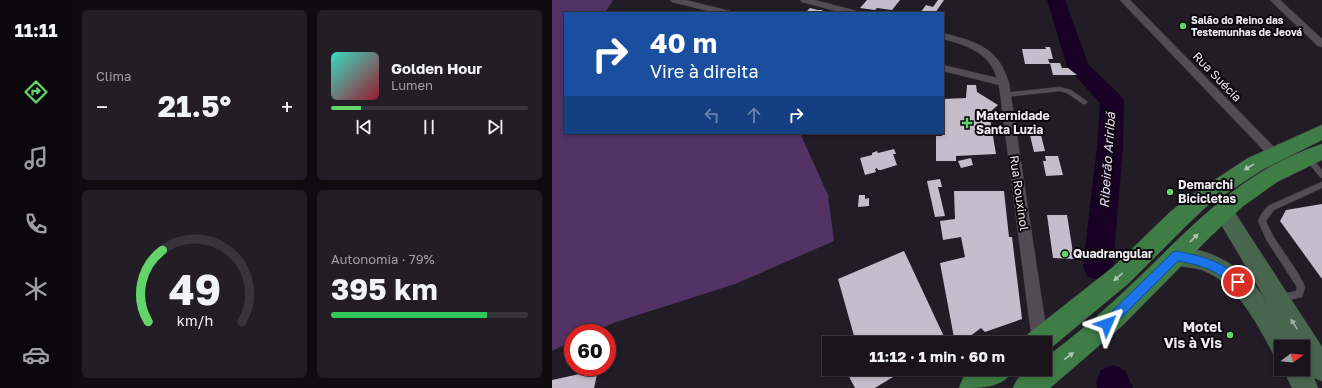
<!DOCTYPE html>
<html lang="pt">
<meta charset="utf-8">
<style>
body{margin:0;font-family:"Golos Text",sans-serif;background:#231e25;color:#f1f3f6;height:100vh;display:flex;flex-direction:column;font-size:15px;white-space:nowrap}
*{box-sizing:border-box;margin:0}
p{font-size:13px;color:#9f9fa3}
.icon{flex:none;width:22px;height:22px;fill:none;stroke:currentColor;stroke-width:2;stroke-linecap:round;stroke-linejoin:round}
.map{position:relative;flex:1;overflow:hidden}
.sheet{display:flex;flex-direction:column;gap:10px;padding:10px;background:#0e0c0f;width:480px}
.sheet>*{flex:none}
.banner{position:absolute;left:12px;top:12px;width:380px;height:122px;border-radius:0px;box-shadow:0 2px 6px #0003,0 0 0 1px #38343b;background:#1a4fa0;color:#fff;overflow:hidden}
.needle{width:26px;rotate:74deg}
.tools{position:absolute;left:722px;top:340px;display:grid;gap:8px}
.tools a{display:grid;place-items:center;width:36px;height:36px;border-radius:0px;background:#1a151c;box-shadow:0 2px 6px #0003,0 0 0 1px #38343b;font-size:20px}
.speed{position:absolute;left:12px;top:324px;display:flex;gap:8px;font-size:20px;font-weight:700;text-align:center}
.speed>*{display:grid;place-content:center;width:52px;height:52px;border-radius:50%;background:#1a151c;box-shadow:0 2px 6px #0003,0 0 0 1px #38343b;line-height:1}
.speed .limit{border:6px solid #d22;background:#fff;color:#111}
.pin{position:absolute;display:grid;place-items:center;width:34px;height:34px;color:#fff;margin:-17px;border:2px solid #fff;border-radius:50%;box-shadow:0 1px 4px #0007}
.me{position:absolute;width:44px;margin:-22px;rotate:47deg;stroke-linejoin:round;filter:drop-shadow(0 0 3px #0008)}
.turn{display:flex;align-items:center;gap:14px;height:84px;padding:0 20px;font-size:18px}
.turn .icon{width:52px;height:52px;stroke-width:2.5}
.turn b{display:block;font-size:28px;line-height:34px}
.lanes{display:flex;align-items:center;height:38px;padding:0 20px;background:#0003;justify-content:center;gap:20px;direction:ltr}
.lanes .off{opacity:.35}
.big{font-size:30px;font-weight:700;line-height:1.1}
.sheet .card{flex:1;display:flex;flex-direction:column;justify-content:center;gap:6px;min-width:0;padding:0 14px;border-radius:6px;background:#231e25}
.sheet .dial{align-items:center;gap:0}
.dial svg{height:104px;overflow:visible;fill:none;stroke:#38343b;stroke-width:7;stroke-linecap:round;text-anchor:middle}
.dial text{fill:#f1f3f6;stroke:none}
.song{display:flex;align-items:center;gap:12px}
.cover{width:48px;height:48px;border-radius:6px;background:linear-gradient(135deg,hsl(170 70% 55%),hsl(350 70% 35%))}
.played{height:4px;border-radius:2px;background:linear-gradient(90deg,#63d469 15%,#38343b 15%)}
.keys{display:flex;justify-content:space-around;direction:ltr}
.heat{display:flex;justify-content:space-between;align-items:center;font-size:22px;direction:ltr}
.charge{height:6px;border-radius:3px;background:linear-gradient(90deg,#34c759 79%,#38343b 0)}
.sheet .tiles{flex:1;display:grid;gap:10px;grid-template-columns:repeat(2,1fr)}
.trip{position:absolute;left:270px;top:336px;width:230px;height:40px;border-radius:0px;background:#1a151c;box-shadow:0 2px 6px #0003,0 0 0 1px #38343b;font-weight:700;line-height:40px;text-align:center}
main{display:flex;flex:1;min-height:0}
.dock{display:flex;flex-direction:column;width:72px;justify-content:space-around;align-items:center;background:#0a080b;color:#9f9fa3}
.dock .icon{width:28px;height:28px}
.dock .active{color:#63d469}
.dock b{font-size:18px;color:#f1f3f6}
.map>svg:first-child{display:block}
</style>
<main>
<nav class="dock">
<b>11:11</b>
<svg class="icon active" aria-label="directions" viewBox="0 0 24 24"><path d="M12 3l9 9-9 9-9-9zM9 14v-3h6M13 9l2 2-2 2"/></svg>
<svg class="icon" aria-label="music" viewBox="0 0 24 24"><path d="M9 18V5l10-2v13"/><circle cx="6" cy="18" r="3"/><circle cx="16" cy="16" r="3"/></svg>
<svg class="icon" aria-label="phone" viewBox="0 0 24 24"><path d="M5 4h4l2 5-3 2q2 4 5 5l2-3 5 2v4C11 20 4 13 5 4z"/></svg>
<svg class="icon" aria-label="climate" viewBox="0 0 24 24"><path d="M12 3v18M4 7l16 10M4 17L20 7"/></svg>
<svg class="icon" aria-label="car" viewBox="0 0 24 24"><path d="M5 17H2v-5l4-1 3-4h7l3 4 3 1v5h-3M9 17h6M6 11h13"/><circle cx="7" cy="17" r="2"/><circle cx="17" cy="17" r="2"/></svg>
</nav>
<section class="sheet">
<div class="tiles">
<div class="card"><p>Clima</p>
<div class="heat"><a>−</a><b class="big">21.5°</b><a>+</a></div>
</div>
<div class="card">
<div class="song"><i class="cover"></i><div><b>Golden Hour</b><p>Lumen</p></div></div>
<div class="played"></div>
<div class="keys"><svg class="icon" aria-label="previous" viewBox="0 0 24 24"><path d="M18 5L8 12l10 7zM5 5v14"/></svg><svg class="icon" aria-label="pause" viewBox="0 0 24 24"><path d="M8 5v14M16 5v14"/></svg><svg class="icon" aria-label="next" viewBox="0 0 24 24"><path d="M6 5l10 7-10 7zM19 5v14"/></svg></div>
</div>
<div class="card dial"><svg viewBox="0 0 100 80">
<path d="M14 69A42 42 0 1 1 86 69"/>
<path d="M14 69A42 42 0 0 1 25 14" stroke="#63d469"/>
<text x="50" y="56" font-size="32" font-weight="700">49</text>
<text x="50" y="72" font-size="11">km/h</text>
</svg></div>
<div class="card"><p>Autonomia · 79%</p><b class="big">395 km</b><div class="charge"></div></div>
</div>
</section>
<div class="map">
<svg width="770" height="388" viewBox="0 0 770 388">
<rect width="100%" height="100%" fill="#221c26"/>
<polygon fill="#533266" points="0,0 61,0 53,13 13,13 13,133 248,133 276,195 282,241 183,284 64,322 39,333 21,333 21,341 0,351"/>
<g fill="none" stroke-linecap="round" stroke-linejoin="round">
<g fill="#190025" fill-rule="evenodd">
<polygon points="495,0 513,0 536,64 568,95 572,101 571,147 561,266 557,276 546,280 535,276 531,266 545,147 548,103 515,67"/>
<polygon points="561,365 573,370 581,388 545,388 544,382 549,370"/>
</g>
</g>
<g fill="#c5bdcb">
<polygon points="315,0 348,0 340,10 325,8 323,10 308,8"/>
<polygon points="386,0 392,0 383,13 368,13 374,5 381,7"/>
<polygon points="258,8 266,10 271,10 268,13 253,13"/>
<polygon points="493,47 498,47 501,59 496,59 498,64 473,64 470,49 494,49"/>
<polygon points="498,63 508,63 510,68 516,68 525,75 501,75"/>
<polygon points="415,85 424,85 425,92 446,105 437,113 444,154 404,156 404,161 384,161 384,136 390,136 391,133 391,99 414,98"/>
<polygon points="477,131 488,131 493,151 482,152"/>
<polygon points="342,149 344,154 341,154 345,165 329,170 326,170 325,168 323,169 324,172 313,175 308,158 320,155 320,153 325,151 326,153"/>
<polygon points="493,156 506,156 511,175 494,176 491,161 494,161"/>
<polygon points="419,158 421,165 409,168 406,161"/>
<polygon points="388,179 390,187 386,187 393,216 383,217 375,181"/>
<polygon points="402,191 452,191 457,237 460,237 470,319 433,332 429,328 409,343 403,343 388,263 413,257 409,237 391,240 388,221 403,219"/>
<polygon points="307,195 313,195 313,199 317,198 317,206 306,207"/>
<polygon points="770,204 770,279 728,221 734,210"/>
<polygon points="495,215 515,215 522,259 501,258"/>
<polygon points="352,251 395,343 304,343 286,279"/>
<polygon points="293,369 354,369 323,388 303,388"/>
<polygon points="46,370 42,388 0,388 0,380"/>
</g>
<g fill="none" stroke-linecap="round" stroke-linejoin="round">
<defs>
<g id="service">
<polygon points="508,87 519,90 536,102 533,104 531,104 515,93 508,91 453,97 450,95 453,93"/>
<polygon points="756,155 758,156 770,170 770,178 768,177 754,160 753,158 754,156"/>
<path d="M770,182V188L722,210L714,221C723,245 743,263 753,287L750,297L728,302L725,301L724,298L725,295L744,291L745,287L715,241L706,221L710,213L716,206Z"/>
</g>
<g id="minor">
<polygon points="118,0 134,0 178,11 180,13 164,13 120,2"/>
<polygon points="248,0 263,0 305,11 307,13 291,13 250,2"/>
<polygon points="568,0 578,0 726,151 728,154 726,157 722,159 718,157"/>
<polygon points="718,0 728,0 770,39 770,47 766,46"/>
<path d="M391,33C425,42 446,47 457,83L496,341L493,347V343H481L480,341L447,85L391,71V65L445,78C437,52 414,45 391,39Z"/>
</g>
<path id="secondary" d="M671,203L678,205L770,347V381L762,378L766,388H740L731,369H751V347H743L739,341L742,347H729V358L722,355C705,324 685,283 650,270C639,267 627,267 617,263L614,256L617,249C625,246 632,248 641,249C673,255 696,274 714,300L661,211L664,205Z"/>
<g id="primary">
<polygon points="770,125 770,140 710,170 655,206 634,226 577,283 494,352 493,353 493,343 472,343 476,334 561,267 618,212 641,194 696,158"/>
<path d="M770,144V160L725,182L690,207L658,237L570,326L498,388H461C468,371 476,369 493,369V358C524,335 553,310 581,283C641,226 688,171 770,144Z"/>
<path d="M425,369H462C452,388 430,388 407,388L411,378Z"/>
</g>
</defs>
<use href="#service" stroke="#3e3840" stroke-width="1"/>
<use href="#minor" stroke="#3e3840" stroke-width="1"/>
<use href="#secondary" stroke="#3e3840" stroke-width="1"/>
<use href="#primary" stroke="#3e3840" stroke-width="1"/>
<use href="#service" fill="#534c57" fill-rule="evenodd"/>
<use href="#minor" fill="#534c57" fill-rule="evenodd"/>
<use href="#secondary" fill="#48654e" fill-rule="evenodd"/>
<use href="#primary" fill="#3e7d46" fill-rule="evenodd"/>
</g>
<defs><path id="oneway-solid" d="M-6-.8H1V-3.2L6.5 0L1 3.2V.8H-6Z"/></defs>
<g fill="#b0c3b4">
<use href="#oneway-solid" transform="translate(697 167) rotate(148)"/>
<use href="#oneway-solid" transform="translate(642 238) rotate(-45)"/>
<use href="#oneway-solid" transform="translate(566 277) rotate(140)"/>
<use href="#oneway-solid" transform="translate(517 356) rotate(-38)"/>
</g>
<use fill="#a3aea7" href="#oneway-solid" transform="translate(742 324) rotate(-122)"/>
<path fill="#1a73e8" stroke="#114b97" d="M624,251C654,257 665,260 690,278L691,282L690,285L686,287L682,285C660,269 653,266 626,261L559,328L555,330L551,328L549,324L551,320L621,252Z"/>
<g fill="#63d469" stroke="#0a080c" stroke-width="1.5">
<circle cx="631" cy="26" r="4"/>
<path d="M413 117h4v4h4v4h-4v4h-4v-4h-4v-4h4z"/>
<circle cx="618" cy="192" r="4"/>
<circle cx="513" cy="254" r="4"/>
<circle cx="678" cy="335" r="4"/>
</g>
<g text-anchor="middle" stroke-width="4" stroke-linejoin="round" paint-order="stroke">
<g font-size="10" font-weight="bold" fill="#ede9f0" stroke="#0a080c" text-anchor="start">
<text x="639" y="24">Salão do Reino das<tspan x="639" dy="12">Testemunhas de Jeová</tspan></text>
</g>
<g font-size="12" fill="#ede9f0" stroke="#0a080c">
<text transform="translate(665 77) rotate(46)" y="4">Rua Suécia</text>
<text transform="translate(467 193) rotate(82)" y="4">Rua Rouxinol</text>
</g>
<g font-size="12" font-weight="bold" fill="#ede9f0" stroke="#0a080c" text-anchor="start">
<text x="424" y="120">Maternidade<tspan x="424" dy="14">Santa Luzia</tspan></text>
<text x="626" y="189">Demarchi<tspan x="626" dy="14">Bicicletas</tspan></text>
<text x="521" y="258">Quadrangular</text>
</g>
<g font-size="13" font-style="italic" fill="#efd9fc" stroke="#0a080c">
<text transform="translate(555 160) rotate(-86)" y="5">Ribeirão Ariribá</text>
</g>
<g font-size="14" font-weight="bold" fill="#ede9f0" stroke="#0a080c" text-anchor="end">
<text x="670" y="332">Motel<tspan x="670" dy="16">Vis à Vis</tspan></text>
</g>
</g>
</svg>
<div class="tools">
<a><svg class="needle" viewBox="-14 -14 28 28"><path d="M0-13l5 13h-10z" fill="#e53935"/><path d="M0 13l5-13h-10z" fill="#9f9fa3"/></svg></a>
</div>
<div class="speed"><div class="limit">60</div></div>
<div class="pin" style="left:686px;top:282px;background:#d93025"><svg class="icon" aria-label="arrive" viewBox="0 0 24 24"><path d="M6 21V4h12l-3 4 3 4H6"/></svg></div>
<svg class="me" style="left:555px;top:324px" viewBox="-20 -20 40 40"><path d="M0-17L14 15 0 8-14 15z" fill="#1a73e8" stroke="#fff" stroke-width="4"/></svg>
<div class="trip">11:12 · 1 min · 60 m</div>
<div class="banner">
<div class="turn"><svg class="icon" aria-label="right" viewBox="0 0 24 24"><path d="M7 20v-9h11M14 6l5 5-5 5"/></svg><div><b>40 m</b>Vire à direita</div></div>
<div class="lanes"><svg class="icon off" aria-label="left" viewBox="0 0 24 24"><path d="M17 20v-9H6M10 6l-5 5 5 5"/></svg><svg class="icon off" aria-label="ahead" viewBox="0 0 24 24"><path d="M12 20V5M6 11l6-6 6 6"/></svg><svg class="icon" aria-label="right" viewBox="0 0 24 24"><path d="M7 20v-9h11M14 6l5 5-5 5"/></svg></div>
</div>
</div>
</main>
